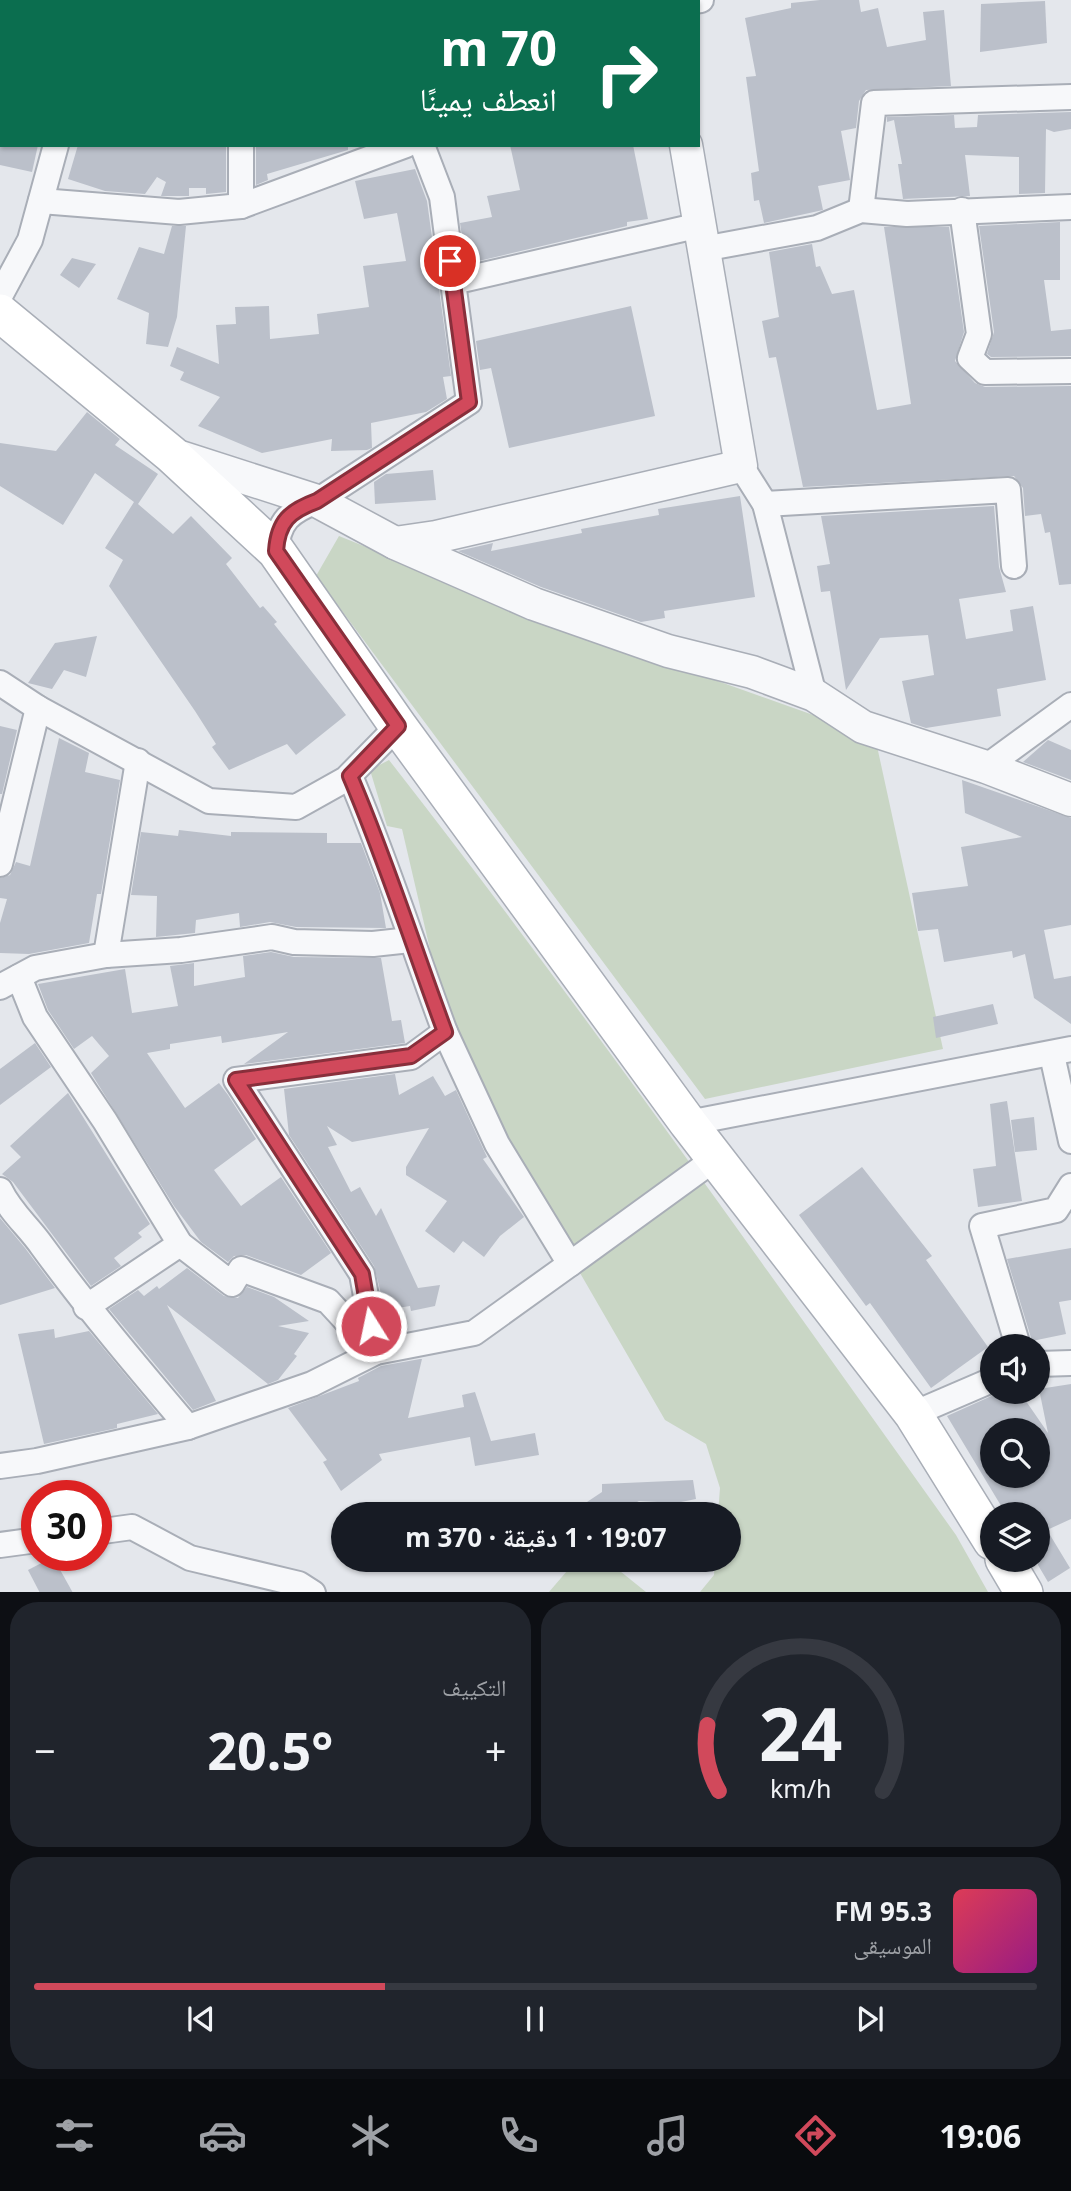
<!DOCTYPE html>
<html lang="ar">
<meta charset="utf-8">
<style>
body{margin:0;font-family:"Noto Sans","Noto Naskh Arabic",sans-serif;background:#20242c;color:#f1f3f6;direction:rtl;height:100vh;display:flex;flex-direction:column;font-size:26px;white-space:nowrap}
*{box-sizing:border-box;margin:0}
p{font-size:23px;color:#9ea1a6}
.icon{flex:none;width:38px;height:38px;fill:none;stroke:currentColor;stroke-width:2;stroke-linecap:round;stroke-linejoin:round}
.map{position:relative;height:1592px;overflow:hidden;direction:ltr}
.side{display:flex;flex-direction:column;gap:10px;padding:10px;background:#0d0f14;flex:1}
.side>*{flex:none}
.hud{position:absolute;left:0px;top:0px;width:700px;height:147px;box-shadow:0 2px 5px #0004;direction:rtl;background:#0b6e4f;color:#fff;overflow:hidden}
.buttons{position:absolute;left:980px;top:1334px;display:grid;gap:14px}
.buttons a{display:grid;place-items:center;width:70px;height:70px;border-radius:50%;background:#171b24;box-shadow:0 2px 5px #0004;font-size:35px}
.speed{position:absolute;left:21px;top:1480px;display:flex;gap:14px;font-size:35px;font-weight:700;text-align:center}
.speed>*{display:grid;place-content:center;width:91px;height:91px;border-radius:50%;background:#171b24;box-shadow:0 2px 5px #0004;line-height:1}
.speed .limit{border:10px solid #d22;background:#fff;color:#111}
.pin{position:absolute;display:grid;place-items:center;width:60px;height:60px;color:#fff;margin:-30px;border:4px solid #fff;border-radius:50%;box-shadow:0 2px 7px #0007}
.me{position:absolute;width:77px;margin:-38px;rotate:350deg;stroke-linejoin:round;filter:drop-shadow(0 0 5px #0008)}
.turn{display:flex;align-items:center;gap:24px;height:147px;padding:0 28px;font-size:32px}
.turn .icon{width:91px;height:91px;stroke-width:2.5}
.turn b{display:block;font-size:49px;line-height:60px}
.big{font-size:52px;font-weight:700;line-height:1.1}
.side .tile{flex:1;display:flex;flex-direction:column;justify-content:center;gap:10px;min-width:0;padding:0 24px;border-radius:28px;background:#20242c}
.side .dial{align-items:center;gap:0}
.dial svg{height:182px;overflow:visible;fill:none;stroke:#363941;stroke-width:7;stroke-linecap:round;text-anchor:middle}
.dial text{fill:#f1f3f6;stroke:none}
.song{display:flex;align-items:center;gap:21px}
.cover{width:84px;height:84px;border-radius:10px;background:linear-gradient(135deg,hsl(350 70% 55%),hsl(310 70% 35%))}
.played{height:7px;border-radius:4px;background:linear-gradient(90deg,#d1495b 35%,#363941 35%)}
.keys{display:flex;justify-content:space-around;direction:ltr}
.heat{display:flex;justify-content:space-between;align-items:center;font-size:38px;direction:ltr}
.side .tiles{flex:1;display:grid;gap:10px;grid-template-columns:1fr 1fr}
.tile:last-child{grid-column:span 2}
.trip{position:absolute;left:331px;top:1502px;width:410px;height:70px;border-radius:35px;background:#171b24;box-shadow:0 2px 5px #0004;font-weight:700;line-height:70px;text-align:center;direction:rtl}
.menu{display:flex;height:112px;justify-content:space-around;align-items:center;background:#090b0e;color:#9ea1a6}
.menu .icon{width:49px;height:49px}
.menu .selected{color:#d1495b}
.menu b{font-size:32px;color:#f1f3f6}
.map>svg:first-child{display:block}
</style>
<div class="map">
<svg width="1071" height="1593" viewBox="0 0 1071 1593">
<rect width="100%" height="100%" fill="#e4e7ec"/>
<rect fill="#d2d6de" x="458" y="0" width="144" height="2"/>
<g fill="#c9d6c5">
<polygon points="339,536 549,621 875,737 943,1049 705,1099 316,576"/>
<path d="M389,760C586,1012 770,1275 956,1535L988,1592H700L714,1575L715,1559H728V1514H718L720,1488L706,1444L665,1420L502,1138L443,1005L402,829L387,826L370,770Z"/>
<polygon points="605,1559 646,1592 549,1592 573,1564"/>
</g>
<g fill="#bbc0ca" fill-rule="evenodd">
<polygon points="820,0 859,0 861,12 878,8 887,47 926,40 923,12 944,10 951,86 866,90 859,101 856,128 841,131 850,180 818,186 823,210 764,223 759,200 754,201 751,173 759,171 746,77 756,76 745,18 791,8 791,3"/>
<polygon points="1045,1 1047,43 980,52 981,4"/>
<polygon points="1071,112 1071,129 1054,132 1046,129 1045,193 1019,194 1019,157 965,155 970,196 903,199 898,164 902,164 894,120 887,122 887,117 954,115 955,128 977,127 978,115"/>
<polygon points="0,145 38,145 32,172 0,165"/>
<polygon points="78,145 226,145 226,192 206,194 206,188 189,188 189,196 161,196 166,182 157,177 145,194 105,191 68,179"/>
<polygon points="256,145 348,145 348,150 267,174 268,180 256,185"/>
<polygon points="510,145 633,145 648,219 627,222 627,226 466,264 460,223 492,217 487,196 520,190"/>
<polygon points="415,169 427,201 451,376 443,377 447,399 426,412 371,423 372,448 367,450 331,451 332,439 262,453 198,426 220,397 180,380 184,372 170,366 177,347 219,364 216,325 236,324 235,307 269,306 270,339 319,334 317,314 369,307 363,266 406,261 397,213 364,219 355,181"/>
<polygon points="1060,222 1060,280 1044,280 1051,331 1071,329 1071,356 991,357 987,354 994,332 979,226"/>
<polygon points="172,226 186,226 177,317 168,347 146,344 149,313 117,299 139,247 164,254"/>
<polygon points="884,227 949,227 964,332 955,361 975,383 985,387 1071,386 1071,584 1059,585 1050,532 1045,533 1041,514 1025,516 1023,488 1014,476 803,487 776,357 769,358 762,321 779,317 769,252 812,244 816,267 820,266 832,294 854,290 877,410 911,404"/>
<polygon points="72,258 96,264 79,288 60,275"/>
<polygon points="631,306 655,416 509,448 491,368 480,370 476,341"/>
<polygon points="87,412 120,439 115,445 158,474 138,504 173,534 191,516 232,558 226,564 260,608 263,606 277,622 274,624 346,715 296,755 287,744 229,770 212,747 216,744 195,711 109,586 123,560 105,548 134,502 95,473 63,525 0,486 0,443 56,451"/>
<polygon points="433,470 436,500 375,504 374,482 386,474"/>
<polygon points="740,496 755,597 664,611 665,618 641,622 541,587 458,551 493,543 491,551 582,533 581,529 659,515 658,509"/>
<polygon points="994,506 999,567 1006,592 959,599 966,639 1013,631 1010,610 1033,606 1046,680 997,689 1001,716 926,728 911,723 902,681 934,675 928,635 880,638 846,690 830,591 821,592 817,566 830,564 821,516"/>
<polygon points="97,636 86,677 64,670 52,689 28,683 55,643"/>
<polygon points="0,726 17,730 2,794 0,794"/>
<polygon points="59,738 89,753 85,772 120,780 101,894 97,894 89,943 29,954 0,953 0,923 7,899 0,898 0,878 10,875 16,862 30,866"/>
<polygon points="1048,740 1071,750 1071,780 1023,762"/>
<polygon points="962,780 1071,818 1071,925 1044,930 1054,979 1071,976 1071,1024 1034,998 1025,954 1013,958 1012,951 944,962 938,929 918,931 912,893 968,886 961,847 1022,837 965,813"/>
<polygon points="179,830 231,836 231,832 327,833 327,843 361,843 380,893 386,928 296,927 270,922 240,927 239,913 196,920 195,933 156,937 157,896 131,895 141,832 178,836"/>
<polygon points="271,952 294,957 381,958 392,1021 401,1020 405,1043 244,1064 288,1032 222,1043 221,1036 170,1044 170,1049 147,1053 185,1108 219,1083 228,1095 256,1139 214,1170 241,1206 281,1177 331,1253 301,1275 246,1255 234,1256 228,1262 201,1242 174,1206 91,1073 109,1056 92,1036 74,1049 48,1010 38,984 125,969 132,1013 178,1006 170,966 194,963 194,986 245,977 243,956"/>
<polygon points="993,1004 998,1024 936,1038 933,1017"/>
<polygon points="35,1043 51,1067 0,1105 0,1069"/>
<polygon points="395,1074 399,1095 433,1076 445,1096 456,1090 487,1157 483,1159 524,1217 500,1236 484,1257 463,1241 454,1253 425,1231 447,1201 406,1175 406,1167 429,1128 352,1142 327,1126 337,1145 328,1147 351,1192 360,1187 376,1216 381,1208 418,1288 440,1285 435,1306 411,1311 410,1306 385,1310 374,1266 289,1135 284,1089"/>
<polygon points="68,1093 150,1224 138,1233 142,1237 114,1258 121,1266 91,1286 13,1182 2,1174 21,1157 10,1146"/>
<polygon points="1007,1101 1022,1201 978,1207 973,1169 996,1166 990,1104"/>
<polygon points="1034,1117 1037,1150 1015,1152 1011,1120"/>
<polygon points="862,1167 932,1256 926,1260 988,1347 931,1388 870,1303 866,1306 799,1215"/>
<polygon points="0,1218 25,1248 55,1288 0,1305"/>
<polygon points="1071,1248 1071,1300 1059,1302 1066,1334 1032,1341 1007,1259"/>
<polygon points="187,1268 224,1296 238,1298 247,1287 274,1297 309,1321 278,1326 309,1333 294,1354 297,1356 278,1380 268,1384 167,1305 216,1401 193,1410 109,1309 138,1290 144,1296 157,1286 159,1289"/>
<polygon points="54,1329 55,1338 89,1331 158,1414 117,1424 117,1428 44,1444 18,1334"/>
<polygon points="420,1359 422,1359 408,1418 464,1407 462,1395 475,1392 491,1441 535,1433 539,1455 475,1466 470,1437 379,1454 382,1460 341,1491 323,1462 327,1460 288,1408 359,1381 358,1378 381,1366"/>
<path d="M1071,1384V1519L1047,1530L1070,1568L1048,1582L1038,1565V1514H1006L947,1416L996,1394L1019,1391L1048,1433L1039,1389ZM992,1430H1038V1475H992Z"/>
<polygon points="693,1480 696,1499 676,1503 639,1501 614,1514 569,1514 602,1492 602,1484"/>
<polygon points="53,1557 73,1593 40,1593 28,1570"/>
</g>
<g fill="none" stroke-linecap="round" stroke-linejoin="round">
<defs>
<g id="minor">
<polyline points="26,0 29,2"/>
<polyline points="364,0 364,2"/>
<polyline points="685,2 701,0"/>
<polyline points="422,145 442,197 453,282"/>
<polyline points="41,201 179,212 241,206 406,145"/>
<polyline points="241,206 241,145"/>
<polyline points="861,210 874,103 1071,97"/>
<polyline points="962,210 979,334 970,358 985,372 1071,371"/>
<polyline points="703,249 817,228 861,210 907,214 1071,207"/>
<polyline points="0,296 30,240 56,145"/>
<polyline points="741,466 765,504 814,695"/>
<polyline points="765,504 1008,490 1014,566"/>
<path d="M276,551C278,521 290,511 317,501L469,402L453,282L700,225"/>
<polyline points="0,683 38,708 209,801 296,807 346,779 398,726"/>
<polyline points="986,767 1071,705"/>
<path d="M350,776C386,860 413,946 445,1032L411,1057L236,1080L362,1274L376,1352"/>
<polyline points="0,864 38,708"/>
<polyline points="106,955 138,761"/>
<polyline points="19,977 35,1017 105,1121 180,1244 232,1284 241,1269 328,1301 375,1352"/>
<polyline points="0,987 35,968 106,955 181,950 272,937 294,942 373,944 410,940"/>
<polyline points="1052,1055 1071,1141"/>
<polyline points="688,1123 1071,1049"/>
<path d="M0,1190C11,1213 28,1226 42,1246C88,1309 138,1368 188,1427"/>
<polyline points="570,1264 716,1158"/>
<polyline points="86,1307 180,1244"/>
<polyline points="1018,1346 982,1226 1056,1210 1071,1186"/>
<polyline points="1038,1364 1071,1363"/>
<polyline points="913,1414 992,1380"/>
<polyline points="0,1466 37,1461 188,1427 312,1384 376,1352 474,1333 570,1264 497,1144 445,1032"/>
<polyline points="96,1532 132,1527 190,1558 299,1584 313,1593"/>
<polyline points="0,1545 37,1540"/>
</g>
<g id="tertiary">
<polyline points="661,0 662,2"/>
<polyline points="174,455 317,501 395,543 534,604 668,651 752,672 814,695 863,727 986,767 1071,800"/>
<polyline points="395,543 436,537 741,466 686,145"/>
</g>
<g id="secondary">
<polyline points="0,313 171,454 276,551 398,726 688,1123 913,1414 992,1541"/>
<polyline points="1004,1559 1024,1593"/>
</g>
</defs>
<use href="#minor" stroke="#a9aeb7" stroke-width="28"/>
<use href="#tertiary" stroke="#a9aeb7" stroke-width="35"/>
<use href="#secondary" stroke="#a9aeb7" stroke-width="40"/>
<use href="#minor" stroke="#f7f8fa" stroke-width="24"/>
<use href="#tertiary" stroke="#f7f8fa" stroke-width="32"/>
<use href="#secondary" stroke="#fff" stroke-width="37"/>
</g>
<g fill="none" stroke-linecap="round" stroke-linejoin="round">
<defs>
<path id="route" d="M371,1326L362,1274L236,1080L411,1056L445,1032C413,946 386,860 350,776L398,726L276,551C278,521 290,511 317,501L469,402L450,261"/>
</defs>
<use href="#route" stroke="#882f3b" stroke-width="18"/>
<use href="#route" stroke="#d1495b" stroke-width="12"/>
</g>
</svg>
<div class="buttons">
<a><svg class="icon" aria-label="sound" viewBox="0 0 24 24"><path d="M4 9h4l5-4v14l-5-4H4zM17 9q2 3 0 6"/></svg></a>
<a><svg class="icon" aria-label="search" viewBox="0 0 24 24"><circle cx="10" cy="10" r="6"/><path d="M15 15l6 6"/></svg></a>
<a><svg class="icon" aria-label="layers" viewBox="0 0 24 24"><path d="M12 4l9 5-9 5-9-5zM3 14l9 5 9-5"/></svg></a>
</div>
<div class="speed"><div class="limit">30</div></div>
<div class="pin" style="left:450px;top:261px;background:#d93025"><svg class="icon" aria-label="arrive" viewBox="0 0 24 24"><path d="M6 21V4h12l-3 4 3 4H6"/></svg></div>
<svg class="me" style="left:371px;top:1326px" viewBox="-20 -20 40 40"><circle r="17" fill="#d1495b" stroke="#fff" stroke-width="3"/><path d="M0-11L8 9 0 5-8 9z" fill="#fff"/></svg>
<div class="trip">19:07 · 1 دقيقة · 370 m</div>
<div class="hud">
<div class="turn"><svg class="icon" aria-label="right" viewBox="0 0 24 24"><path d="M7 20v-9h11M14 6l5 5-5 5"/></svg><div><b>70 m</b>انعطف يمينًا</div></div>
</div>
</div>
<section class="side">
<div class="tiles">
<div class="tile dial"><svg viewBox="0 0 100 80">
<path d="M14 69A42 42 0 1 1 86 69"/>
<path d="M14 69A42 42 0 0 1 9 40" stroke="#d1495b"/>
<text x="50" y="56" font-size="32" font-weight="700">24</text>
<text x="50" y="72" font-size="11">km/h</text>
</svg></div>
<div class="tile"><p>التكييف</p>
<div class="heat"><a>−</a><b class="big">20.5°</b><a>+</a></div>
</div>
<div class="tile">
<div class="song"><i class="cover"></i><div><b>95.3 FM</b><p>الموسيقى</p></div></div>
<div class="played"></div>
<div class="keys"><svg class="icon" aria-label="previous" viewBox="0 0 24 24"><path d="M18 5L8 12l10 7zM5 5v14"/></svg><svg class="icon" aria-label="pause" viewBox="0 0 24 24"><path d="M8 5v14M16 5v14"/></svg><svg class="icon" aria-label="next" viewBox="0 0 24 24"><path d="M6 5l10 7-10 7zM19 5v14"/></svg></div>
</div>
</div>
</section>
<nav class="menu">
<b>19:06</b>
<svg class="icon selected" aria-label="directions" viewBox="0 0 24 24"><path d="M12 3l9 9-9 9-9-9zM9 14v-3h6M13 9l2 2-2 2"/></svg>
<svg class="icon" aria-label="music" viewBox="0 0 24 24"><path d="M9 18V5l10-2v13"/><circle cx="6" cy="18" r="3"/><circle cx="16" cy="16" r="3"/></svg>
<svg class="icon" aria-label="phone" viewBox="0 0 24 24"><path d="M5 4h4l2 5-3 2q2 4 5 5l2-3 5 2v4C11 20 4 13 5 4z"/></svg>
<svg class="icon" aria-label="climate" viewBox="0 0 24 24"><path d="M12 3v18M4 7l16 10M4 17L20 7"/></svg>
<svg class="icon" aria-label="car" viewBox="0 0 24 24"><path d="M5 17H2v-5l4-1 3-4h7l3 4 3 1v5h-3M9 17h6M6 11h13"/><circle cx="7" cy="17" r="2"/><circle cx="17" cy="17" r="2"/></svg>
<svg class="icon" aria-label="filters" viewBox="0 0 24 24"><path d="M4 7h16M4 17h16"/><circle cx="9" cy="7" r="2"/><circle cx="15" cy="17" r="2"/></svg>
</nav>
